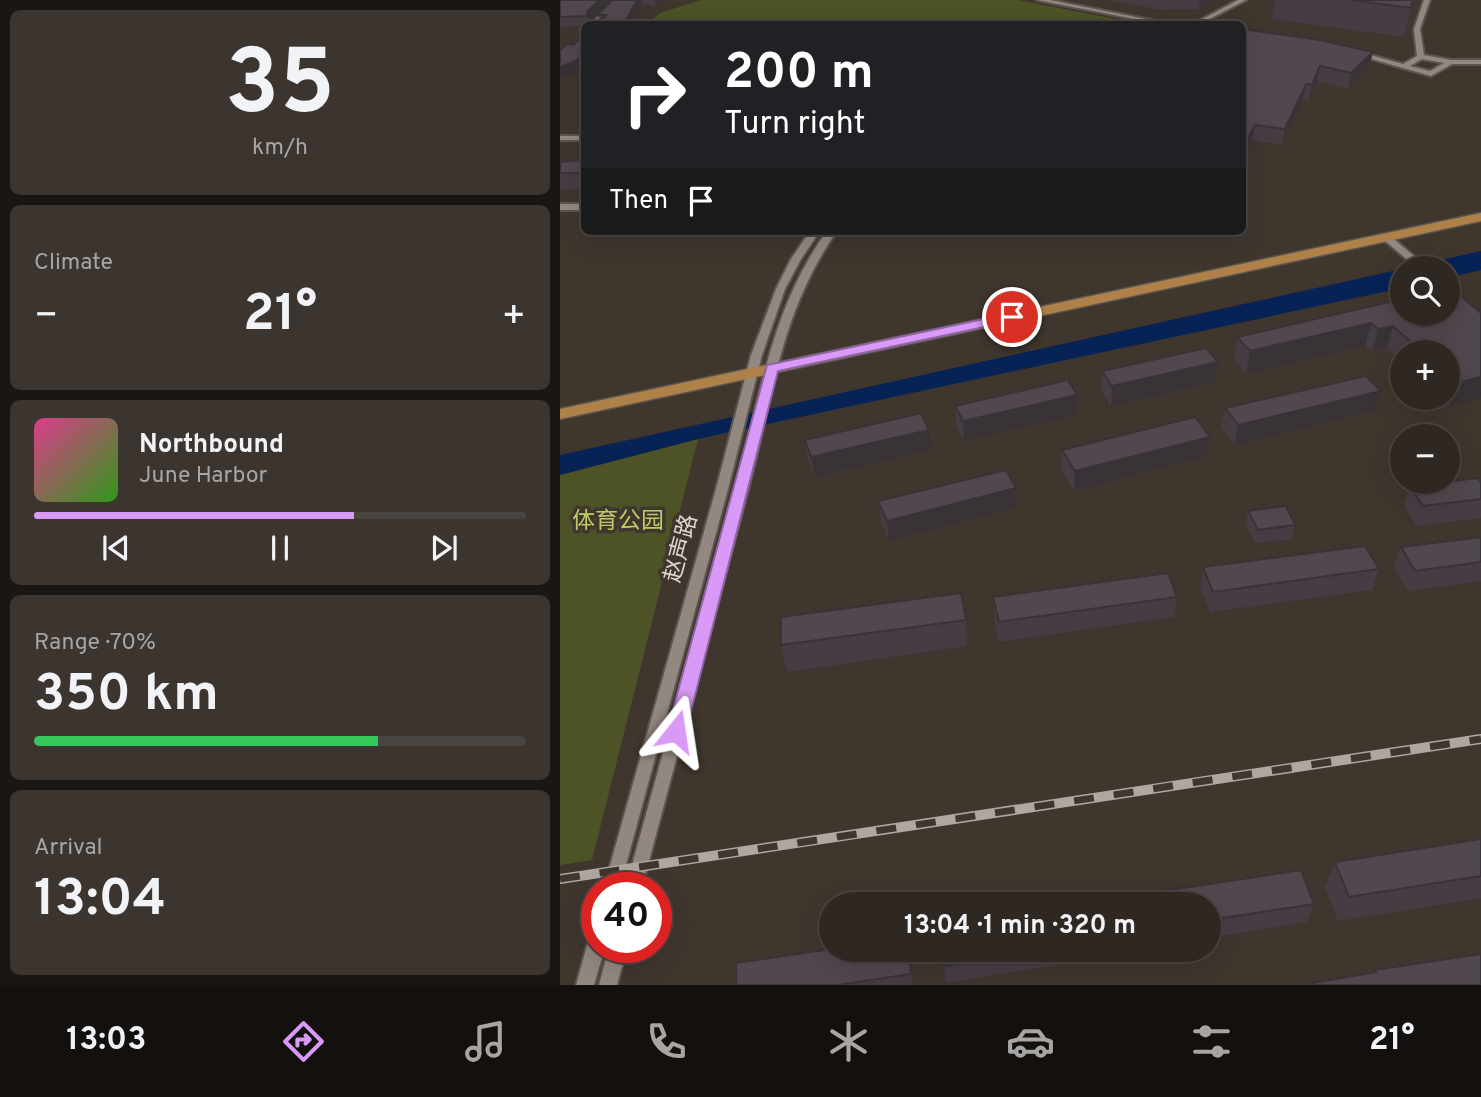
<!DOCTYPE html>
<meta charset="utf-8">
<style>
body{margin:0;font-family:Overpass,"Noto Sans SC",sans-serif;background:#3b342f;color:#f1f3f6;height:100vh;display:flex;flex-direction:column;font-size:26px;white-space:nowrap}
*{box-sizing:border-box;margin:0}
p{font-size:23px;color:#a7a6a5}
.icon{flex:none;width:38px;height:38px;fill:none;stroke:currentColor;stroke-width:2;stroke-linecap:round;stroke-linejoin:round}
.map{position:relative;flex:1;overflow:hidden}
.panel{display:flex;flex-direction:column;gap:10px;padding:10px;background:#1a1613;width:560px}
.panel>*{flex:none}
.guide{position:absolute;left:21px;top:21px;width:665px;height:214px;border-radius:10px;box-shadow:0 7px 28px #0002,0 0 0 2px #4a4440;background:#202124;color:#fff;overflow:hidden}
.buttons{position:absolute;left:830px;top:256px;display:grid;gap:14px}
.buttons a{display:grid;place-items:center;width:70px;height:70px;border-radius:50%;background:#2f2822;box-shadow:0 7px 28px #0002,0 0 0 2px #4a4440;font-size:35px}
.speed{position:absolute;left:21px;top:872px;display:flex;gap:14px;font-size:35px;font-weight:700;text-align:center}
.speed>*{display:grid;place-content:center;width:91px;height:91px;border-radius:50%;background:#2f2822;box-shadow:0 7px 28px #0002,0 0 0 2px #4a4440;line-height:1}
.speed .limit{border:10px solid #d22;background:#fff;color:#111}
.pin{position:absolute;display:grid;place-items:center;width:60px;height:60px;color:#fff;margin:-30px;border:4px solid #fff;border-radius:50%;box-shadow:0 2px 7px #0007}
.me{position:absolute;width:77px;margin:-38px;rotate:15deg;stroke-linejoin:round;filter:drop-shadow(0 0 5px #0008)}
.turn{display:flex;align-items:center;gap:24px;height:147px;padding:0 28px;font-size:32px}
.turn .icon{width:91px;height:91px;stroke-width:2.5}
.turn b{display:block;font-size:49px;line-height:60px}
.then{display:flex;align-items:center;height:66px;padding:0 28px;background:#0003;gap:14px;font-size:26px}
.big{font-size:52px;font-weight:700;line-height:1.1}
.panel .card{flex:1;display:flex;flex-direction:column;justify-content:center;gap:10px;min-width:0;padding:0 24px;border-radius:10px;background:#3b342f}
.panel .dial{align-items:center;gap:0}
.dial b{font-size:91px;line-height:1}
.song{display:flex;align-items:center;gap:21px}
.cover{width:84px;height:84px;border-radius:10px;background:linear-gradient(135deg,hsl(330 70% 55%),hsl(110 70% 35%))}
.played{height:7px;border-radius:4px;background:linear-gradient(90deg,#d99af7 65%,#4a4440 65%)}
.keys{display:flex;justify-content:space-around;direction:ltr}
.heat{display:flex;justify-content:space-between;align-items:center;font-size:38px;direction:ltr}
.charge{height:10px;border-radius:5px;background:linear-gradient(90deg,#34c759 70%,#4a4440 0)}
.trip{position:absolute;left:259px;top:892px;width:402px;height:70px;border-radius:35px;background:#2f2822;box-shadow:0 7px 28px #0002,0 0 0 2px #4a4440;font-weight:700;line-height:70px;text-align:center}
.tab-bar{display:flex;height:112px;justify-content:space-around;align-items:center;background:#13100e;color:#a7a6a5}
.tab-bar .icon{width:49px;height:49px}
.tab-bar .active{color:#d99af7}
.tab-bar b{font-size:32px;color:#f1f3f6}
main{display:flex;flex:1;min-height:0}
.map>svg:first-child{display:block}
</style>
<main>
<section class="panel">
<div class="card dial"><b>35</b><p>km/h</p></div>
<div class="card"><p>Climate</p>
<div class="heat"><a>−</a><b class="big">21°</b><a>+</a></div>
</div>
<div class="card">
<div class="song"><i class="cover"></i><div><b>Northbound</b><p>June Harbor</p></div></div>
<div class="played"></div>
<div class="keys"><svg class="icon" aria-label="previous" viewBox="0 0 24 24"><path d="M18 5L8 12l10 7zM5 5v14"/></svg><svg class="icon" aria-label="pause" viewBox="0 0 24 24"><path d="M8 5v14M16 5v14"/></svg><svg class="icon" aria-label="next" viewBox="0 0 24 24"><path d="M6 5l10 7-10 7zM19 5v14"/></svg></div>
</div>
<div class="card"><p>Range · 70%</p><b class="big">350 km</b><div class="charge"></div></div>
<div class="card"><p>Arrival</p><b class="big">13:04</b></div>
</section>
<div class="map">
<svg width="921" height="985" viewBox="0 0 921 985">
<rect width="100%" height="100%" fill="#3f362e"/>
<g fill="#4d5326">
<polygon points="141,0 458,0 581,24 87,24 100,13"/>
<polygon points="138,439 32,860 0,865 0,475"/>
</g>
<g fill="#072355">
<polygon points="921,251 921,270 887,278 887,268 845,268"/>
<polygon points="842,269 842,288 138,439 0,475 0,455"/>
</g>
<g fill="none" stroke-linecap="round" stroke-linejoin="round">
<defs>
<g id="minor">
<polygon points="54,0 61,0 38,24 32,24"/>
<polygon points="477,0 490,0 611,24 600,24"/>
<polygon points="678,0 686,0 640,24 633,24"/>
<path d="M864,0H870L860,29L864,55L891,60H921V64H892L871,76L794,54V52L796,51L843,64L857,56L854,29ZM862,59L884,63L870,71L850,66Z"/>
<rect x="0" y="136" width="24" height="4"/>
<rect x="0" y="204" width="24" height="6"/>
<polygon points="250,231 260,231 241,259 225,289 202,355 168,489 60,887 44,887 156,489 191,355 216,289 231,259"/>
<path d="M267,231H277C221,311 213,394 189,486C153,619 118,753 82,887H66L188,444C204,368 221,294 267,231Z"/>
<polygon points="826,234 829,235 868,268 857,268 823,239 823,235"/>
<polygon points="37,933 37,947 45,947 34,985 16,985 28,942 31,936"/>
<polygon points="49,947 67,947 57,985 39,985"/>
</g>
<polygon id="major" points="921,213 921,221 0,419 0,409"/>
</defs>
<use href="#minor" stroke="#5c544e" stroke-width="4"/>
<use href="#major" stroke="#5c544e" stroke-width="3"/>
<use href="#minor" fill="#938880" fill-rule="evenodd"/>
<use href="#major" fill="#ae8149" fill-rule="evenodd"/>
<defs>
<polyline id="rail" points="0,879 921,739"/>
</defs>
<use href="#rail" stroke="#afa8a2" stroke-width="10"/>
<use href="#rail" stroke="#3f362e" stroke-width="7" stroke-dasharray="20" stroke-linecap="butt"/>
</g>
<g fill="#463d44">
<polygon points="0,0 50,0 30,22 30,24 24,24 24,26 0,27"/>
<polygon points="52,0 108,0 96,6 82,4 39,21 38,15"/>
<polygon points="547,0 656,0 639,9 599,10"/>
<polygon points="715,0 854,0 844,37 712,19"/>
<polygon points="682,29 813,52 809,67 788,88 757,81 749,100 743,99 722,145 692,140 682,160"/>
<polygon points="24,160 24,189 0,189 0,162"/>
<polygon points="842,299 921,313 889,406 879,397 887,397 887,352 842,352 842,362 827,348 812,352 805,346 686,374 674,360 677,337"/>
<polygon points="658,362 655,382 551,406 541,391 542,371"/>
<polygon points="821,391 815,411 675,445 661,428 665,408"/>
<polygon points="517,395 516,415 404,441 396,426 395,406"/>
<polygon points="650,437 647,456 514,491 501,470 502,450"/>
<polygon points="245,440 371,450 255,477 248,460"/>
<polygon points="921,482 921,518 856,526 844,506 850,486"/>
<polygon points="456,488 456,508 329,541 321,521 318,501"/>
<polygon points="688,511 735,525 732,539 695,543 686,524"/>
<polygon points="921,537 921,581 848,591 834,567 841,547"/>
<polygon points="643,567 819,569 812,590 650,612 640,588"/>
<polygon points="433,597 617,597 614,617 439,642 434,617"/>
<polygon points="406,620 407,646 227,672 221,645"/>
<polygon points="921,839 921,898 778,921 765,887 775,862"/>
<polygon points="577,895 754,904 747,922 649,938 649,905 576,905"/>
<polygon points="271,950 350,950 353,985 176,985"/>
<polygon points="382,950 553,950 553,956 386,983"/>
</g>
<g fill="#393237">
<polygon points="39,0 50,0 30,22 30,24 27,12"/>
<polygon points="77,0 81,0 82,4 72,24 63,24"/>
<polygon points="95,0 108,0 96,6"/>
<polygon points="640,0 656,0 639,9"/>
<polygon points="853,0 854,0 844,37 851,8"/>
<polygon points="813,52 809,67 788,88 791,73"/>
<polygon points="24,55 24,68 16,73 0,79 0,67"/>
<polygon points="760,66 757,81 749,100 752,85"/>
<polygon points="746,84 743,99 722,145 725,129"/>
<polygon points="695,125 692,140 682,160 682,149"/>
<polygon points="811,323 805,346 686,374 690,351"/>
<polygon points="833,326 827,348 812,352 818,329"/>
<polygon points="658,362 655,382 551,406 552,386"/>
<polygon points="921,377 921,398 889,406 897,383"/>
<polygon points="821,391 815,411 675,445 678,425"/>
<polygon points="517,395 516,415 404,441 403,421"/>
<polygon points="369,430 371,450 255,477 251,457"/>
<polygon points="650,437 647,456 514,491 515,471"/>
<polygon points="456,488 456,508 329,541 327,521"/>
<polygon points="349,950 350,950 353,985 351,974"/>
</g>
<g fill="#51474f" stroke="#393237" stroke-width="2">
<polygon points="0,0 39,0 27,12 28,16 0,17"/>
<polygon points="52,0 77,0 65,22 63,24 36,24 46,15 38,15"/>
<polygon points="791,0 853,0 851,8"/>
<polygon points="682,29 760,40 813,52 791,73 760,66 752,85 746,84 725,129 695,125 682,149"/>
<polygon points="24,35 24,55 13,62 0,67 0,50 8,44 13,45"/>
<polygon points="24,160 24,173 0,173 0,162"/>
<polygon points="890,287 921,313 921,377 897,383 887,375 887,352 862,352 833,326 818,329 811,323 690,351 677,337 842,299 842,313 887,313 887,288"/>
<polygon points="646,348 658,362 552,386 542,371"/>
<polygon points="806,376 821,391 678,425 665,408"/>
<polygon points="508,380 517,395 403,421 395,406"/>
<polygon points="361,413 369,430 251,457 245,440"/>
<polygon points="635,417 650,437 515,471 502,450"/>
<polygon points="446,470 456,488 327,521 318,501"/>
<polygon points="918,478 921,482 921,499 863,506 850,486"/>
<polygon points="726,506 735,525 698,530 688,511"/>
<polygon points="921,537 921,562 855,571 841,547"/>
<polygon points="805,546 819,569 653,592 643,567"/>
<polygon points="608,573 617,597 439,622 433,597"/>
<polygon points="401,593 406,620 221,645 221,617"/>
<polygon points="921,839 921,876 789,897 775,862"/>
<polygon points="741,870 754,904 649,920 649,905 580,905 577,895"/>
<polygon points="271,949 271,950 349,950 351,974 278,985 176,985 176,963"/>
<polygon points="382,950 479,950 384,966"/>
<polygon points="921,954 921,985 741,985 816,972 814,970"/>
</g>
<polygon fill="#d99af7" stroke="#8d64a1" stroke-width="2" points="452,313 459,317 457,320 218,371 126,731 123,737 116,739 109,737 107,731 207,365"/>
<g text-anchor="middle" stroke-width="7" stroke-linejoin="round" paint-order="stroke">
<g font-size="23" fill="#becb65" stroke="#3f362e">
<text x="58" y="528">体育公园</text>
</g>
<g font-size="23" fill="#dcd6d1" stroke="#3f362e">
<text transform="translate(120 548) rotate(-75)" y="8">赵声路</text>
</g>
</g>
</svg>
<div class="buttons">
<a><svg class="icon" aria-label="search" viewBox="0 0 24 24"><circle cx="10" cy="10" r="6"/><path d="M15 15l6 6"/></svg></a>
<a>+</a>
<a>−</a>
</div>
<div class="speed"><div class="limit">40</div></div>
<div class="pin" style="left:452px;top:317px;background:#d93025"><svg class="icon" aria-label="arrive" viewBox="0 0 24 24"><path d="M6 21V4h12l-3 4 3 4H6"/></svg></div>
<svg class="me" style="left:116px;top:731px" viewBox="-20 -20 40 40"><path d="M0-17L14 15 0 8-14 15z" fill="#d99af7" stroke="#fff" stroke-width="4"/></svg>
<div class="trip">13:04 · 1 min · 320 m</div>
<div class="guide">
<div class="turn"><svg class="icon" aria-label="right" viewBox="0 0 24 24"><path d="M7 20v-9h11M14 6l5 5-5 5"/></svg><div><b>200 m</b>Turn right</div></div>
<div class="then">Then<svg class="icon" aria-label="arrive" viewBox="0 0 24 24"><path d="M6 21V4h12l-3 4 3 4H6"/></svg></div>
</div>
</div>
</main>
<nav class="tab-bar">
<b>13:03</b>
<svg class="icon active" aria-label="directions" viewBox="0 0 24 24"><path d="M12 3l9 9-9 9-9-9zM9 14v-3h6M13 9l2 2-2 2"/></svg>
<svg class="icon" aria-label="music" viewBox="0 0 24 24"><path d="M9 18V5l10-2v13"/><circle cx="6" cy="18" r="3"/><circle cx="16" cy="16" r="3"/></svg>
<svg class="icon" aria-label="phone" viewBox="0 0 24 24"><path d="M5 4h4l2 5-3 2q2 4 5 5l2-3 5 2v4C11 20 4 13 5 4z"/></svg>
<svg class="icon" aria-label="climate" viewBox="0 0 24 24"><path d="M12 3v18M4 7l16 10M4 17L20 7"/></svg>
<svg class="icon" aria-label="car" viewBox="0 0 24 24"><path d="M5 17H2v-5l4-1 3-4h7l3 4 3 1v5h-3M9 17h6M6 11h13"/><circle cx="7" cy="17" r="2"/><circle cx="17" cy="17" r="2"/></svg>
<svg class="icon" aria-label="filters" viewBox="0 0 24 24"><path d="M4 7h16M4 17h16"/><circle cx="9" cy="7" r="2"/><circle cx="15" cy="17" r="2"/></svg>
<b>21°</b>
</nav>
